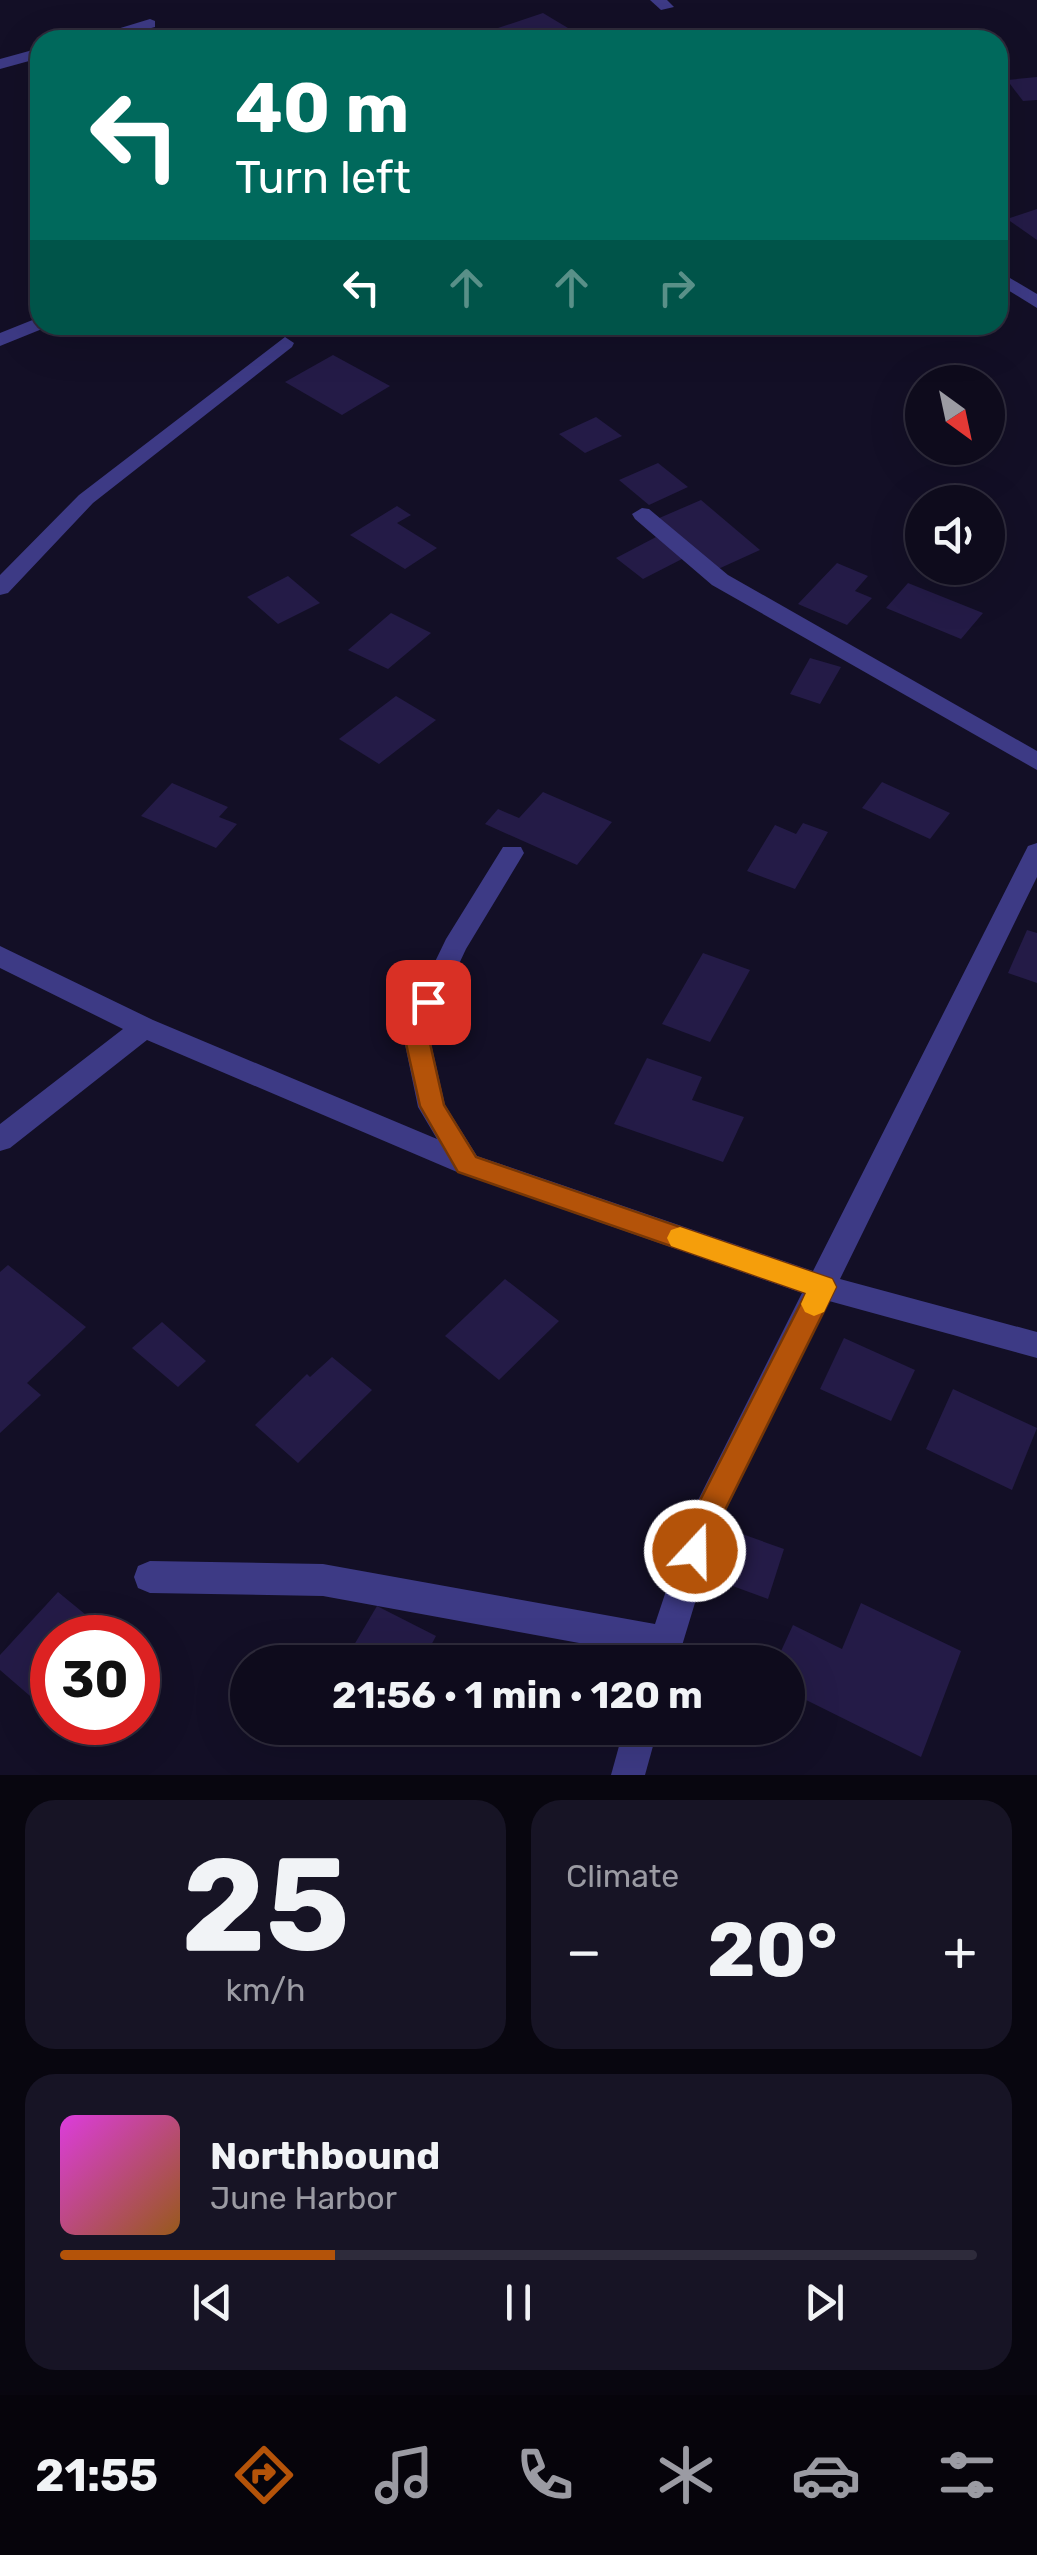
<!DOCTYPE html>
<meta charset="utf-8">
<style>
body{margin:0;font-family:Rubik,sans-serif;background:#171425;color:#f1f3f6;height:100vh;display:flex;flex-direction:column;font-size:38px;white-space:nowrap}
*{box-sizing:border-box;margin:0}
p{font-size:32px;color:#9b9ba3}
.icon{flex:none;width:55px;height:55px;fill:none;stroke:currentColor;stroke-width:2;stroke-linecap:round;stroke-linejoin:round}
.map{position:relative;height:1775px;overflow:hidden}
.side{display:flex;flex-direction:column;gap:25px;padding:25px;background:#08060f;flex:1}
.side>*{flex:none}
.banner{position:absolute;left:30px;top:30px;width:978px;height:305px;border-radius:30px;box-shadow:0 10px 40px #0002,0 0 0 2px #2e2b3b;background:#00695c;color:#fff;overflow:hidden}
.needle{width:65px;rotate:147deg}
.tools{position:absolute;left:905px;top:365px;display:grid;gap:20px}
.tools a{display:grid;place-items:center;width:100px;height:100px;border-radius:50%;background:#0e0b1c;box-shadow:0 10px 40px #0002,0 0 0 2px #2e2b3b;font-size:50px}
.speed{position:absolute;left:30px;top:1615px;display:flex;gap:20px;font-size:50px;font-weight:700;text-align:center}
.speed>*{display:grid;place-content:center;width:130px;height:130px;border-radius:50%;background:#0e0b1c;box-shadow:0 10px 40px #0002,0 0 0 2px #2e2b3b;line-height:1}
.speed .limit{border:15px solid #d22;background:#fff;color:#111}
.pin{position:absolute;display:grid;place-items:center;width:85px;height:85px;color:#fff;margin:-42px;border-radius:20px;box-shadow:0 5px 15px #0006}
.me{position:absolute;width:110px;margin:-55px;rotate:21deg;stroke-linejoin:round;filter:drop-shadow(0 0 8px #0008)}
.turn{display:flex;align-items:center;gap:35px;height:210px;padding:0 40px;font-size:45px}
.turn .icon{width:130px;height:130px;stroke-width:2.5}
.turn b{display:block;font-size:70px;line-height:85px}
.lanes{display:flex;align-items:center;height:95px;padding:0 40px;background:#0003;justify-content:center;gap:50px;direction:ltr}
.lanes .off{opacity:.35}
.big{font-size:75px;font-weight:700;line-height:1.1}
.side .tile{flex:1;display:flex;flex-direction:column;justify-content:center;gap:15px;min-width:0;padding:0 35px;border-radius:30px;background:#171425}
.side .dial{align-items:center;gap:0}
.dial b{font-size:130px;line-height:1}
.song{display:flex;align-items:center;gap:30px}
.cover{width:120px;height:120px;border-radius:15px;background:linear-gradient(135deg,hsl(300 70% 55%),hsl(30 70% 35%))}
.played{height:10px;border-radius:5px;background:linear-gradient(90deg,#b45309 30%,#2e2b3b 30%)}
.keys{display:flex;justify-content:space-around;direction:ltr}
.heat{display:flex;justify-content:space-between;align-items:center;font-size:55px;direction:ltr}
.side .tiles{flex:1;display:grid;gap:25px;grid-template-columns:1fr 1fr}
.tile:last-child{grid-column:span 2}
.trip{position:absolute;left:230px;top:1645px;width:575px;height:100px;border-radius:50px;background:#0e0b1c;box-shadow:0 10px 40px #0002,0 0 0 2px #2e2b3b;font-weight:700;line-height:100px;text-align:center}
.dock{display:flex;height:160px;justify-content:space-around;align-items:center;background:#06040b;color:#9b9ba3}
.dock .icon{width:70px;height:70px}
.dock .current{color:#b45309}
.dock b{font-size:45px;color:#f1f3f6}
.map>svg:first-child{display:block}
</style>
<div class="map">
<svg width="1037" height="1775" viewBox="0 0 1037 1775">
<rect width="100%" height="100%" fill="#130f26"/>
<g fill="#241b47">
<polygon points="543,13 568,28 535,39 530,36 498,40 486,32"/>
<polygon points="1037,77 1037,100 1023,101 1007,80"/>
<polygon points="1037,209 1037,240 1007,219"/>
<polygon points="333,355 390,386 342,415 285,382"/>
<polygon points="596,417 622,436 585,453 559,434"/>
<polygon points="658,463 688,487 649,505 619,480"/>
<polygon points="701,500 760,550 716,570 657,519"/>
<polygon points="397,506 411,515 397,523 437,548 405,569 350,535"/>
<polygon points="656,537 684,558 643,579 616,558"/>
<polygon points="837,563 868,576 855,591 872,598 847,625 798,604"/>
<polygon points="288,576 320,603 278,624 247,597"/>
<polygon points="908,583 983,613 961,639 886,608"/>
<polygon points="391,613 431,633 388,669 348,650"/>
<polygon points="810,658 841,667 820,704 790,694"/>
<polygon points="396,696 436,720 379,764 339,739"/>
<polygon points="882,782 950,813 930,839 862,808"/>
<polygon points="172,783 228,807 219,817 237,824 216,848 141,816"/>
<polygon points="543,792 612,822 577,865 485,824 498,809 519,818"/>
<polygon points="803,823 828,832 795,889 747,871 775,825 796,834"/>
<polygon points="1027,930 1037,933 1037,983 1008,973"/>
<polygon points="703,953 750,970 710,1042 662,1024"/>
<polygon points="647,1058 702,1077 692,1100 744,1117 723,1162 614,1124"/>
<polygon points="8,1265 86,1327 27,1383 41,1395 0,1433 0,1272"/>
<polygon points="505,1279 559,1321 499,1380 445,1336"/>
<polygon points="162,1322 206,1361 178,1387 132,1348"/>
<polygon points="844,1338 915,1370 891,1421 820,1389"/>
<polygon points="332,1357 372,1390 298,1463 255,1425 307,1374 310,1377"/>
<polygon points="953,1389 1037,1428 1012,1490 926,1449"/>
<polygon points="714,1524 784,1549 768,1599 697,1573"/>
<polygon points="58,1592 114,1638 52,1638 52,1715 0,1670 0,1655"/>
<polygon points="861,1603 961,1651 921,1757 788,1691 788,1662 776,1662 793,1625 842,1649"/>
<polygon points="377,1606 436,1636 422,1662 344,1662"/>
</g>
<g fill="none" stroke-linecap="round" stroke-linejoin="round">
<g fill="#3d3a85" fill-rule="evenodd">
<polygon points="650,0 667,0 674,7 661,10"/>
<polygon points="150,19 155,21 155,27 107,40 81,40"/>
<polygon points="40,48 40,58 0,69 0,59"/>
<polygon points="998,271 1037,294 1037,308 998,284"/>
<polygon points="40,317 40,325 47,327 0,346 0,333"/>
<polygon points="285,337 294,343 292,347 93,503 8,593 0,595 0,575 79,495"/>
<polygon points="642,508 649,509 728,575 1037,751 1037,770 712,585 635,519 632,514"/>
<polygon points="1037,843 1037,877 840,1279 1037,1332 1037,1358 829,1301 719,1524 677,1662 643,1662 645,1655 323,1596 150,1593 138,1588 134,1577 138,1566 150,1561 323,1564 655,1624 693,1510 802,1293 457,1172 147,1040 10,1148 0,1151 0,1124 123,1029 0,968 0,946 153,1020 437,1139 418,1107 402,1030 446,939 503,847 521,847 524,853 466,949 428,1030 445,1105 477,1156 813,1271 1025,852 1028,846"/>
<polygon points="624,1728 658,1728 645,1775 611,1775"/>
</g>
</g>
<polygon fill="#b45309" stroke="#753606" stroke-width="2.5" points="428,993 437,996 440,1002 427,1030 444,1105 476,1157 832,1279 836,1287 718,1524 705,1561 695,1565 684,1561 680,1551 690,1520 806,1293 458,1172 420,1106 403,1030 420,996"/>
<polygon fill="#f59e0b" points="680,1227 832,1279 836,1287 824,1312 814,1316 805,1312 801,1304 806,1293 671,1246 667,1238 671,1230"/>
</svg>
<div class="tools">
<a><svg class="needle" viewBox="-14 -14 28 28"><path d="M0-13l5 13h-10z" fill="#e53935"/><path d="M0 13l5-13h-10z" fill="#9b9ba3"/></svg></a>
<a><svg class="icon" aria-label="sound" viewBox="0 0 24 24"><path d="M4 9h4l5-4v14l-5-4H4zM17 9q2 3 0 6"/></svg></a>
</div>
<div class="speed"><div class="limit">30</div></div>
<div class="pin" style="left:428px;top:1002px;background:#d93025"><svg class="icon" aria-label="arrive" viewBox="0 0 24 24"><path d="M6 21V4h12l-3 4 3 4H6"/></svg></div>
<svg class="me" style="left:695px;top:1551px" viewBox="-20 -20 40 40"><circle r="17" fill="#b45309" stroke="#fff" stroke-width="3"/><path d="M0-11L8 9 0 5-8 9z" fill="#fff"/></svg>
<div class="trip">21:56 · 1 min · 120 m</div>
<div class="banner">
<div class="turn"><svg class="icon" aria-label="left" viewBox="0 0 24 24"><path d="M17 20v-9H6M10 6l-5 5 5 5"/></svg><div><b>40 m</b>Turn left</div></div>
<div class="lanes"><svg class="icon" aria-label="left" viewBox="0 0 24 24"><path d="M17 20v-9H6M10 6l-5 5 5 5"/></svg><svg class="icon off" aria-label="ahead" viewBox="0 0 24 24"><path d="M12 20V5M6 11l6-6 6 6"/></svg><svg class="icon off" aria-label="ahead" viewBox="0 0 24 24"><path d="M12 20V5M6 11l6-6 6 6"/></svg><svg class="icon off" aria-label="right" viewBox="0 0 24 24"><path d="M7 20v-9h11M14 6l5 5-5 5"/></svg></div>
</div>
</div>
<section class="side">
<div class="tiles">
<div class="tile dial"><b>25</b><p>km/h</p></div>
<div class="tile"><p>Climate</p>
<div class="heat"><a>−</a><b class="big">20°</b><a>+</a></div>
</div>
<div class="tile">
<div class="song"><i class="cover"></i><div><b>Northbound</b><p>June Harbor</p></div></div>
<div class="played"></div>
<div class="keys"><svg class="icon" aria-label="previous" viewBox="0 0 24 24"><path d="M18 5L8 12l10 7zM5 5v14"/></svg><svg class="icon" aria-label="pause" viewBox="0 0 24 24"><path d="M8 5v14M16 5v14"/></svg><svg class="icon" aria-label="next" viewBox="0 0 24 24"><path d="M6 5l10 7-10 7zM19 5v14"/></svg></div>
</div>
</div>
</section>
<nav class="dock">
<b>21:55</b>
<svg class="icon current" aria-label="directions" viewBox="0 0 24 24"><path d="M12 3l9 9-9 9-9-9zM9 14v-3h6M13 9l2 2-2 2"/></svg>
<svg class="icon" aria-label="music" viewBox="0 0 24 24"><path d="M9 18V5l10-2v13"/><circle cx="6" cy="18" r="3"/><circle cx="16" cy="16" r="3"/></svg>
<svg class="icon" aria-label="phone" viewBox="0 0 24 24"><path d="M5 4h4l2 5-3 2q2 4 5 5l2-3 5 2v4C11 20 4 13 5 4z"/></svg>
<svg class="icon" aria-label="climate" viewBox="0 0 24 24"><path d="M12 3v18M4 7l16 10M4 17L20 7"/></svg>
<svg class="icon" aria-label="car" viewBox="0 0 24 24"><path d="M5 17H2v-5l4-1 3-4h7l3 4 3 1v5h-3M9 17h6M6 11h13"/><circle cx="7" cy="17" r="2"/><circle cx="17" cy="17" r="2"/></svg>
<svg class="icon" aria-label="filters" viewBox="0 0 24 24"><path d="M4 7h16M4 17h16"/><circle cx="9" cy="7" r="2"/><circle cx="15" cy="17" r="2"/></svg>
</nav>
